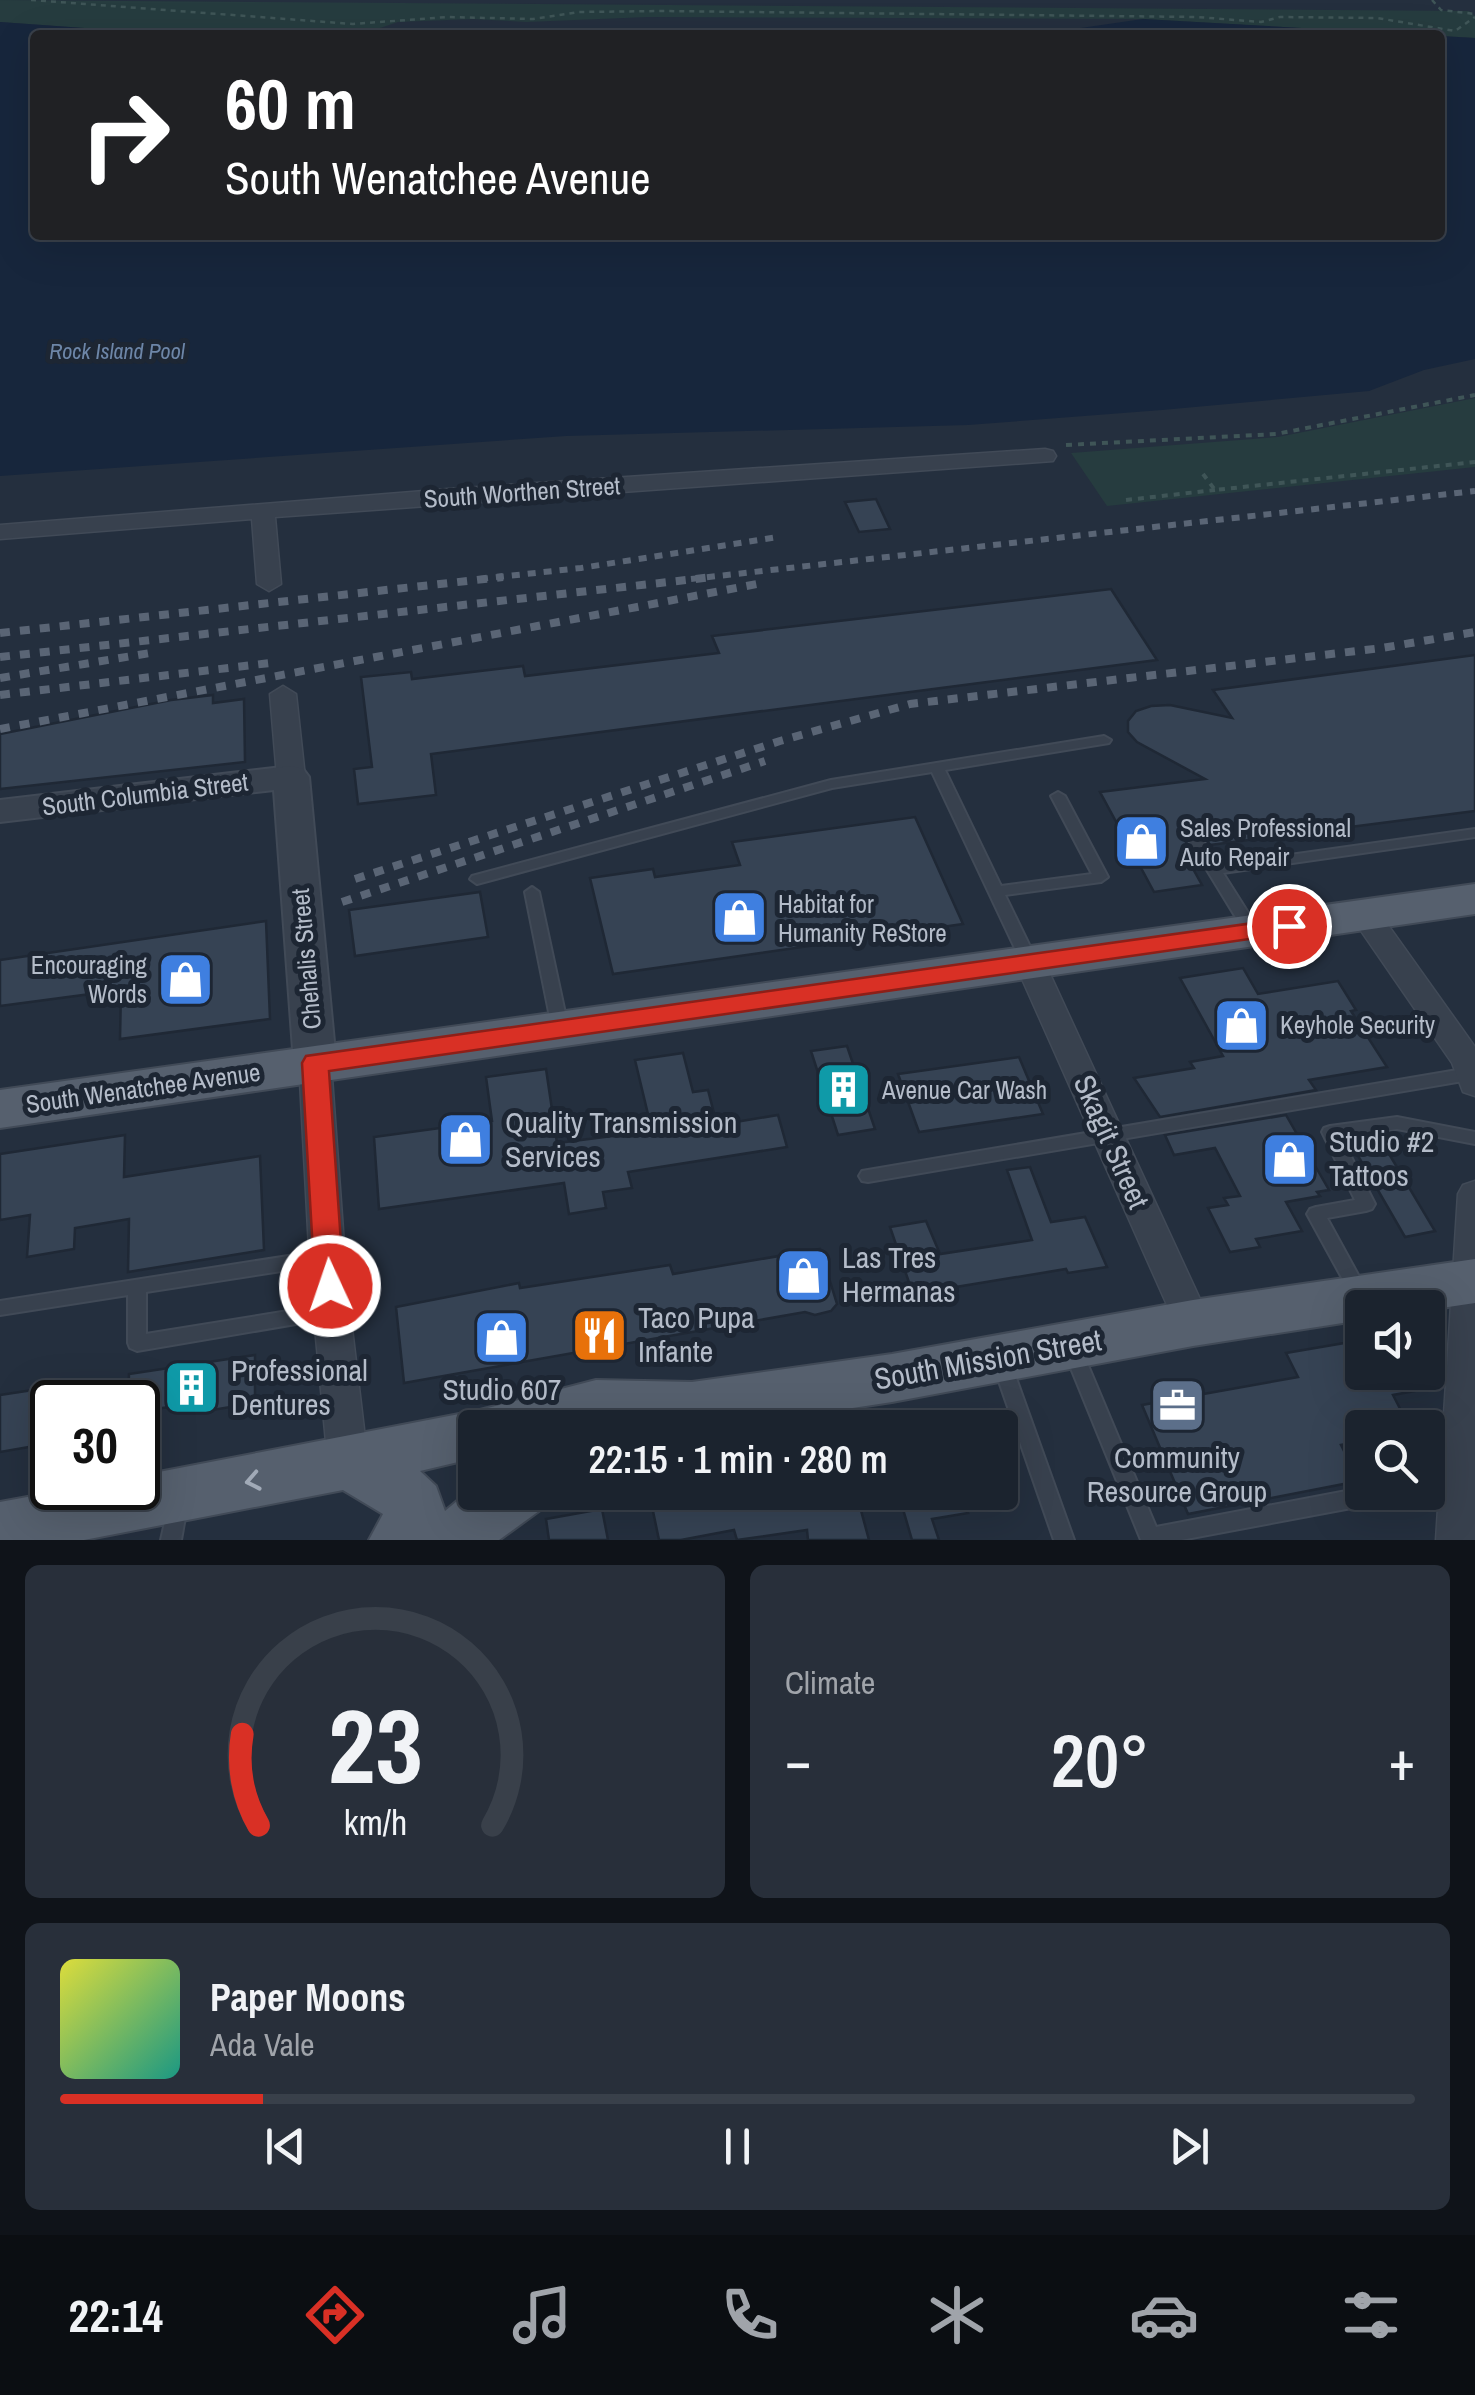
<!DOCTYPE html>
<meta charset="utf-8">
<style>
body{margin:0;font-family:"Archivo Narrow",sans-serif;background:#282f3a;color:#f1f3f6;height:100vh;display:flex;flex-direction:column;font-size:38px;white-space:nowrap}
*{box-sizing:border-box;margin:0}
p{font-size:32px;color:#a0a4aa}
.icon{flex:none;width:55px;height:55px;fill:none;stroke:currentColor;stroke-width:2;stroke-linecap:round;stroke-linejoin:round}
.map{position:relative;height:1540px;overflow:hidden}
.side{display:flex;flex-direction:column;gap:25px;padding:25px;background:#0f1319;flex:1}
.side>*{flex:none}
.guide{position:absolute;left:30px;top:30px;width:1415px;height:210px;border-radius:10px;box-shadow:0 10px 40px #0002,0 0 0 2px #39404a;background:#202124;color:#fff;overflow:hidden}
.tools{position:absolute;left:1345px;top:1290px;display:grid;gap:20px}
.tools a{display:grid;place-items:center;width:100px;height:100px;border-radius:10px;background:#1b232e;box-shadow:0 10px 40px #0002,0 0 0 2px #39404a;font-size:50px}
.speed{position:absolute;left:30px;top:1380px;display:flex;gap:20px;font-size:50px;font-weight:700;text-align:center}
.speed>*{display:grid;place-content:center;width:130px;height:130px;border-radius:50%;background:#1b232e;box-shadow:0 10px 40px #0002,0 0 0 2px #39404a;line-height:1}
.speed .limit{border:5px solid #111;border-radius:15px;background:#fff;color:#111}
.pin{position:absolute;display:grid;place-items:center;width:85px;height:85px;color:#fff;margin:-42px;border:5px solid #fff;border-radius:50%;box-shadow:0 2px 10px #0007}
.me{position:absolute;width:110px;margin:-55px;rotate:357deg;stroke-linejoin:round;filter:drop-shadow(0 0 8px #0008)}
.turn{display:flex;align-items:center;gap:35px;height:210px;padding:0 30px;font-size:45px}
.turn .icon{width:130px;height:130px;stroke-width:2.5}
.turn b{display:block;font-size:70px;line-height:85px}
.big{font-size:75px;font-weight:600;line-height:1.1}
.side .widget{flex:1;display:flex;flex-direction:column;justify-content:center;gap:15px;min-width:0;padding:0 35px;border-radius:15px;background:#282f3a}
.side .dial{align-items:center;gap:0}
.dial svg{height:260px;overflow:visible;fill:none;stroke:#39404a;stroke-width:7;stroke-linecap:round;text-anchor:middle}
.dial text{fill:#f1f3f6;stroke:none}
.song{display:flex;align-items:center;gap:30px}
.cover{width:120px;height:120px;border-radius:15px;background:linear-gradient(135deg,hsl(60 70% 55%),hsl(170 70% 35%))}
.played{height:10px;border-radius:5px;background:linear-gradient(90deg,#d93025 15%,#39404a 15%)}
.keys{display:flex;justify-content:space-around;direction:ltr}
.heat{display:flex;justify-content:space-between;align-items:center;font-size:55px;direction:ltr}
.side .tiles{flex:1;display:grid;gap:25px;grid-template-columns:1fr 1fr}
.widget:last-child{grid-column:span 2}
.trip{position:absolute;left:458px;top:1410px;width:560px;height:100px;border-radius:10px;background:#1b232e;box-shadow:0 10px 40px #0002,0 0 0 2px #39404a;font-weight:600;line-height:100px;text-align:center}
.menu{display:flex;height:160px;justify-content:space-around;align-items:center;background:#0b0e12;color:#a0a4aa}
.menu .icon{width:70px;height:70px}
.menu .on{color:#d93025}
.menu b{font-size:45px;color:#f1f3f6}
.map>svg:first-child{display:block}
</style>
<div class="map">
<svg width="1475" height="1540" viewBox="0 0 1475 1540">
<rect width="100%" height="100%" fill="#242f3e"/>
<g fill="#263c3f">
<polygon points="0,0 1469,11 1475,16 1475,38 1143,19 648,17 527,22 473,19 398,22 380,28 181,35 0,22"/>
<polygon points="1475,398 1475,467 1107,506 1071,453 1278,437"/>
</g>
<g fill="#17263c">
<polygon points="1143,19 1427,35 1032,35"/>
<polygon points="0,22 181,35 35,35 35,235 1440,235 1440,36 1475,38 1475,359 1424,370 1369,391 1162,410 968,425 566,436 0,476"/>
</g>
<g fill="#364354" stroke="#1f2835" stroke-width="2.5">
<polygon points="876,499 890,529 859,532 845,502"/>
<polygon points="1111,589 1157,660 431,754 436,795 358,804 354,769 372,767 361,677 411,672 412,679 523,666 525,676 719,653 712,636"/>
<polygon points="1475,655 1475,811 1210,845 1200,829 1190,827 1181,833 1189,848 1182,849 1202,885 1154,892 1100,792 1205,779 1137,742 1128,732 1128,721 1136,711 1151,706 1170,705 1232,718 1213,690"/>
<polygon points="213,695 213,703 244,699 245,762 0,789 0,734 171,700"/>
<polygon points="915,817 963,924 613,974 590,878 653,869 655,877 740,865 732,842"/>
<polygon points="480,892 488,937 355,956 349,910"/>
<polygon points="266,921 270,1019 120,1039 121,990 0,1006 0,960"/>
<polygon points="1243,968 1258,994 1338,981 1356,1010 1351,1011 1387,1067 1309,1080 1316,1090 1160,1117 1134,1078 1194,1068 1190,1062 1223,1056 1180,978"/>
<polygon points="847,1046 875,1129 838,1135 811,1051"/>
<polygon points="683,1053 693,1092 708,1090 717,1125 778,1115 787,1147 628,1172 632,1188 603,1192 606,1208 569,1214 564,1183 379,1209 374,1137 492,1121 486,1077 546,1069 557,1143 652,1131 635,1060"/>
<polygon points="1019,1057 1043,1114 919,1132 898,1074"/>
<polygon points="1286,1115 1329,1190 1317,1192 1320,1196 1286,1202 1302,1231 1256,1239 1260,1247 1230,1252 1208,1208 1228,1205 1224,1198 1240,1196 1215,1148 1174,1155 1165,1135"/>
<polygon points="125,1135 124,1177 260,1156 264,1250 128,1272 129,1219 75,1228 74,1249 27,1257 30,1215 0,1220 0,1154"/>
<polygon points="1379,1137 1435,1231 1405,1237 1350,1142"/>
<polygon points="1030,1167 1051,1222 1085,1217 1107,1267 1068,1273 1066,1269 913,1294 890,1227 926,1221 940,1254 1032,1240 1007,1170"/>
<polygon points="820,1249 837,1304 831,1311 815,1315 805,1312 404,1383 396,1307 519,1283 520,1288 670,1265 673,1274"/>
<polygon points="1362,1340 1362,1372 1443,1372 1442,1386 1393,1395 1410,1428 1362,1428 1362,1441 1341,1445 1359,1481 1188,1514 1142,1405 1298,1377 1286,1353"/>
<polygon points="255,1355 255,1403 194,1413 186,1411 187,1404 138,1412 138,1402 128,1402 129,1374"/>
<polygon points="46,1388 42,1432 30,1434 29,1447 0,1452 0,1395"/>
<polygon points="649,1492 856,1492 869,1540 808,1540 807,1530 737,1540 734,1530 681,1540 659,1540"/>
<polygon points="898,1492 961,1492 968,1513 932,1519 939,1540 912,1540"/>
<polygon points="602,1509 608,1540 549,1540 546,1519"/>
</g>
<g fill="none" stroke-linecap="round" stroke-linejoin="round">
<defs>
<g id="service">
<polygon points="1104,736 1111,740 1109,743 945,770 1001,886 1092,874 1051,796 1058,792 1065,796 1108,877 1101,882 1005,895 1037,961 1034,965 1024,965 1021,961 932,772 832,788 477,884 470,879 472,876 831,780"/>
<polygon points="1475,829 1475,837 1223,873 1259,930 1256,934 1246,934 1185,834 1192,830 1197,831 1218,865"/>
<polygon points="532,887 539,892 568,1027 566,1031 554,1031 552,1027 525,892"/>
<polygon points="1475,1067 1475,1079 868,1182 862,1181 859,1176 862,1171 868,1170"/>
<polygon points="1397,1117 1475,1132 1475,1144 1397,1129 1341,1137 1375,1204 1372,1209 1366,1211 1327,1218 1368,1293 1365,1298 1359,1300 1353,1298 1307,1214 1310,1209 1316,1207 1355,1200 1322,1132 1324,1128 1330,1126"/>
<polygon points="327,1250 333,1252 336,1257 333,1262 327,1264 146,1292 146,1334 331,1304 337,1306 340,1311 337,1316 331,1318 137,1351 130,1348 128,1343 128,1295 0,1315 0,1301"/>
<polygon points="1073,1343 1080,1346 1082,1351 1156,1527 1362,1488 1362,1492 1399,1492 1396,1498 1389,1501 1181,1540 1141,1540 1064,1351 1066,1346"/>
<polygon points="1002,1356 1009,1359 1011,1364 1074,1540 1054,1540 993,1364 995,1359"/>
<polygon points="1456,1472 1463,1474 1466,1480 1463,1486 1428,1494 1425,1492 1428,1492 1428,1477"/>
<polygon points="177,1497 184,1500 187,1506 181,1540 161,1540 170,1500"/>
</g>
<g id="minor">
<polygon points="1045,449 1053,451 1056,456 1053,461 275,517 281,584 269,591 257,584 252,519 0,539 0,525 449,489"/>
<polygon points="283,686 296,694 305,777 291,785 277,777 270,694"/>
<polygon points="1365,905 1376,908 1475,1047 1475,1096 1463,1092 1452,1063 1350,915 1354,908"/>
<polygon points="1029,951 1040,954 1044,961 1211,1323 1206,1333 1193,1338 1180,1333 1175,1323 1014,961 1018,954"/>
<polygon points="315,1052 326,1055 331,1063 347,1286 368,1463 362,1475 348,1480 334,1475 328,1463 311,1286 299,1063 304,1055"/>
<polygon points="1475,1181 1475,1540 1436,1540 1458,1194 1463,1185"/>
</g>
<polygon id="tertiary" points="291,766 303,769 309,777 336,1063 330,1073 315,1078 300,1073 294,1063 274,790 0,822 0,800"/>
<g id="primary">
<polygon points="1475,884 1475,914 0,1128 0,1090"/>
<polygon points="1475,1259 1475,1303 1428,1310 1362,1308 1362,1320 1193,1346 892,1402 720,1428 475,1428 475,1458 420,1471 436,1486 445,1511 475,1486 475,1492 547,1492 539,1511 499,1540 369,1540 383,1514 343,1490 84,1540 0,1540 0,1502 76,1488 138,1488 138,1476 480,1410 596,1380 692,1382 892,1354 1193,1300"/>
</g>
</defs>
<use href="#service" stroke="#414a57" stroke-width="4"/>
<use href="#minor" stroke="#414a57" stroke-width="3"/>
<use href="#tertiary" stroke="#414a57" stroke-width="4"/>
<use href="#primary" stroke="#414a57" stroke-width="4"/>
<g stroke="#3f5557" stroke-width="2.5" stroke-dasharray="5 5" stroke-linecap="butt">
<polyline points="31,0 353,24 447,17 533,19 579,12 661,11 1197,17 1261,22 1280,17 1377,18 1455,31 1475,17"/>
<polyline points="1432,0 1441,10 1475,14"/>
</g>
<g stroke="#3f5557" stroke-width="4" stroke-dasharray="6 6" stroke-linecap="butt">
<polyline points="1066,445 1276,434 1475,395"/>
<polyline points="1203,474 1215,490 1475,462"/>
<polyline points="1126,500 1215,490"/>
</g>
<use href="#service" fill="#38414e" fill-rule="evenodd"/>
<use href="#minor" fill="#38414e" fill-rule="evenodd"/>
<use href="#tertiary" fill="#38414e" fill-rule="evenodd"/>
<use href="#primary" fill="#56606e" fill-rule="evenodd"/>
<g stroke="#5a6575" stroke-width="6" stroke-dasharray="8 8" stroke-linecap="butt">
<polyline points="480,579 581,568 778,537"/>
<polyline points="691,579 1475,491"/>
</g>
<g stroke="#5a6575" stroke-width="8" stroke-dasharray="10 10" stroke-linecap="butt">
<polyline points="0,633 503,577"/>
<polyline points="0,657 713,577"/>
<polyline points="0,678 150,653"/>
<polyline points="0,695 270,663"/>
<polyline points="0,729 757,584"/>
<polyline points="355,879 780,741 910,704 1382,648 1475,632"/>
<polyline points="342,902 765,761"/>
</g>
</g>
<defs><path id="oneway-chevron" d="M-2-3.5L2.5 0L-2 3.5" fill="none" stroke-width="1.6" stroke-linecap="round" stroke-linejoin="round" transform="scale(2.5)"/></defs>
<use stroke="#a1aab7" href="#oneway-chevron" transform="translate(253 1481) rotate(169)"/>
<polygon fill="#d93025" stroke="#8d1f18" stroke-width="2.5" points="1289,918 1302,926 1298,932 329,1071 344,1286 340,1294 330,1298 319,1294 315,1286 302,1063 306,1056"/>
<defs>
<symbol id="shop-square" viewBox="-11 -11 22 22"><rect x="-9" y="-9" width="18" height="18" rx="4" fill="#3f7fe0" stroke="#1d2633"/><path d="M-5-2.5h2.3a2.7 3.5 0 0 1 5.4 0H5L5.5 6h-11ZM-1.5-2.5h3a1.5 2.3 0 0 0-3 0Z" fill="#fff"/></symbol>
<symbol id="building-square" viewBox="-11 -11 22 22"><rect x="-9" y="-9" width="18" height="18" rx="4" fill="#0f9aa8" stroke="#1d2633"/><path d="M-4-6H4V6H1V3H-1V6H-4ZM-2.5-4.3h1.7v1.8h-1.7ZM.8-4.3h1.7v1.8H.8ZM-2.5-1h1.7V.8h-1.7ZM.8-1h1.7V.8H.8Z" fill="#fff"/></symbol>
<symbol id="restaurant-square" viewBox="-11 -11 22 22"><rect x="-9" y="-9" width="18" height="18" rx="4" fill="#e8710a" stroke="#1d2633"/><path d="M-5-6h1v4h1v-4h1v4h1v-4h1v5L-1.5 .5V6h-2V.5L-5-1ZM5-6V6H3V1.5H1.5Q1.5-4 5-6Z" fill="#fff"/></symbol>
<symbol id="office-square" viewBox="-11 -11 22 22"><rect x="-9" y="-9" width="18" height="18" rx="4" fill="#5c6f8a" stroke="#1d2633"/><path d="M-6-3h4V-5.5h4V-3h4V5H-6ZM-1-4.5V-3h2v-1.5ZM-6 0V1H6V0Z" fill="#fff"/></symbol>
</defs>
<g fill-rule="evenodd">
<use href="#shop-square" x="1110" y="810" width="63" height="63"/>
<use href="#shop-square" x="708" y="886" width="63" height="63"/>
<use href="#shop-square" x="154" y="948" width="63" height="63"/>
<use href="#shop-square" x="1210" y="994" width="63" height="63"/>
<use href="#building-square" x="812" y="1058" width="63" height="63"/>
<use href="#shop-square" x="434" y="1108" width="63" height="63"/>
<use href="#shop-square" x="1258" y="1128" width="63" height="63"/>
<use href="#shop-square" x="772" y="1244" width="63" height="63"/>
<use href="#restaurant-square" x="568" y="1304" width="63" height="63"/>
<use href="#shop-square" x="470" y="1306" width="63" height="63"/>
<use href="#building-square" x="160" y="1356" width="63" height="63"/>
<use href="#office-square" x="1146" y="1374" width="63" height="63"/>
</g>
<g text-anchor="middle" stroke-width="10" stroke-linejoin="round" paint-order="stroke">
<g font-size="22" font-style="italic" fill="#6d86a8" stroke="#1d2633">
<text x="117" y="359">Rock Island Pool</text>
</g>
<g font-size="25" fill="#b4bcc9" stroke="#1d2633">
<text transform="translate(522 492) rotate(-4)" y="9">South Worthen Street</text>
<text transform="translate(145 794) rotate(-7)" y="9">South Columbia Street</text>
<text transform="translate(306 959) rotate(-95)" y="9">Chehalis Street</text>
<text transform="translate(143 1088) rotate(-8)" y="9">South Wenatchee Avenue</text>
</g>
<g font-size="25" fill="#b4bcc9" stroke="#1d2633" text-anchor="start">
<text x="1180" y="837">Sales Professional<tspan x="1180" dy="29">Auto Repair</tspan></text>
<text x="778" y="913">Habitat for<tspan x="778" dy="29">Humanity ReStore</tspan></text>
<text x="147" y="974" text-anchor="end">Encouraging<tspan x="147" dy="29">Words</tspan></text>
<text x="1280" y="1034">Keyhole Security</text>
<text x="882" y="1099">Avenue Car Wash</text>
</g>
<g font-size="30" fill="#b4bcc9" stroke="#1d2633" text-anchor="start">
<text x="505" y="1133">Quality Transmission<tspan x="505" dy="34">Services</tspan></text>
<text x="1329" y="1152">Studio #2<tspan x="1329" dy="34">Tattoos</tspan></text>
<text x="842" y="1268">Las Tres<tspan x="842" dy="34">Hermanas</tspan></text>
<text x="638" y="1328">Taco Pupa<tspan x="638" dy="34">Infante</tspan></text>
<text x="231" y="1381">Professional<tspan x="231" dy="34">Dentures</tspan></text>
<text x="502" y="1400" text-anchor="middle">Studio 607</text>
<text x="1177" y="1468" text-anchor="middle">Community<tspan x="1177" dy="34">Resource Group</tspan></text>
</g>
<g font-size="30" fill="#b4bcc9" stroke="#1d2633">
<text transform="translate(1111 1142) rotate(66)" y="10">Skagit Street</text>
<text transform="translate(988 1360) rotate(-10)" y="10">South Mission Street</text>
</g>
</g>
</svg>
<div class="tools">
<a><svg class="icon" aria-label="sound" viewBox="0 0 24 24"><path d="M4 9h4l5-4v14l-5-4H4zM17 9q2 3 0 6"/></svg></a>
<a><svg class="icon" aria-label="search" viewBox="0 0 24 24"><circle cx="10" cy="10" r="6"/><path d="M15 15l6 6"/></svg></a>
</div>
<div class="speed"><div class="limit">30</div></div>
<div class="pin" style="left:1289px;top:926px;background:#d93025"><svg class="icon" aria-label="arrive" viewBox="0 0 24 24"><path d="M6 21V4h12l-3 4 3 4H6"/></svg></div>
<svg class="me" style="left:330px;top:1286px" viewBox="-20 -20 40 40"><circle r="17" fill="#d93025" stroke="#fff" stroke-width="3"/><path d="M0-11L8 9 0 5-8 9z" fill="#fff"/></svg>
<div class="trip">22:15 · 1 min · 280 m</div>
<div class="guide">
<div class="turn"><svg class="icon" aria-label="right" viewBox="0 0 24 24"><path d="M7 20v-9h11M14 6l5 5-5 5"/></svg><div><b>60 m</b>South Wenatchee Avenue</div></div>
</div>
</div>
<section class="side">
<div class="tiles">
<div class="widget dial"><svg viewBox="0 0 100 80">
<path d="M14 69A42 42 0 1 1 86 69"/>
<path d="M14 69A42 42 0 0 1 9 41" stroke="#d93025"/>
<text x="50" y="56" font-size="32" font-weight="700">23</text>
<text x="50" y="72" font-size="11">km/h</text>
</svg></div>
<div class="widget"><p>Climate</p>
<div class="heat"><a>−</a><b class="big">20°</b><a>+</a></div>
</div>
<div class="widget">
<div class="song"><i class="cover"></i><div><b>Paper Moons</b><p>Ada Vale</p></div></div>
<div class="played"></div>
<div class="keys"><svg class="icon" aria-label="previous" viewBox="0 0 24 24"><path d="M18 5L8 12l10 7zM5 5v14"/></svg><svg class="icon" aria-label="pause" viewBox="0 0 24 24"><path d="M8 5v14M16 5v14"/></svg><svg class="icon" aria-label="next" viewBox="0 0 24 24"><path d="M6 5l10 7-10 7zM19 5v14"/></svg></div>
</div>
</div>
</section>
<nav class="menu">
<b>22:14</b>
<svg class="icon on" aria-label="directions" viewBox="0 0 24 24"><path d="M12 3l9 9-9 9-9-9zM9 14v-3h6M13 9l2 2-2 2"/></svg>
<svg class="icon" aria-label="music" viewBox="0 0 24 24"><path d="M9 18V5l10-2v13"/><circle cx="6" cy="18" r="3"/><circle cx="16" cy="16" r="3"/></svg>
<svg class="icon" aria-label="phone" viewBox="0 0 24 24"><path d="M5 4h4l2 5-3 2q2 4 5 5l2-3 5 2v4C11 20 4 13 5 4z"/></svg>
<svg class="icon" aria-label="climate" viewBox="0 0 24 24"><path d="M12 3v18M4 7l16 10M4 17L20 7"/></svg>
<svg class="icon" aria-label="car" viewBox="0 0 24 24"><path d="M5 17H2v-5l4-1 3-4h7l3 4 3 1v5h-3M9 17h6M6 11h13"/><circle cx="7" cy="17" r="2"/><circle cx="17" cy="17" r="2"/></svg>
<svg class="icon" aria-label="filters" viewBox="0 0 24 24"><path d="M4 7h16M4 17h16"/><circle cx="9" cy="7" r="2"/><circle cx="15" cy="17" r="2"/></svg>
</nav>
